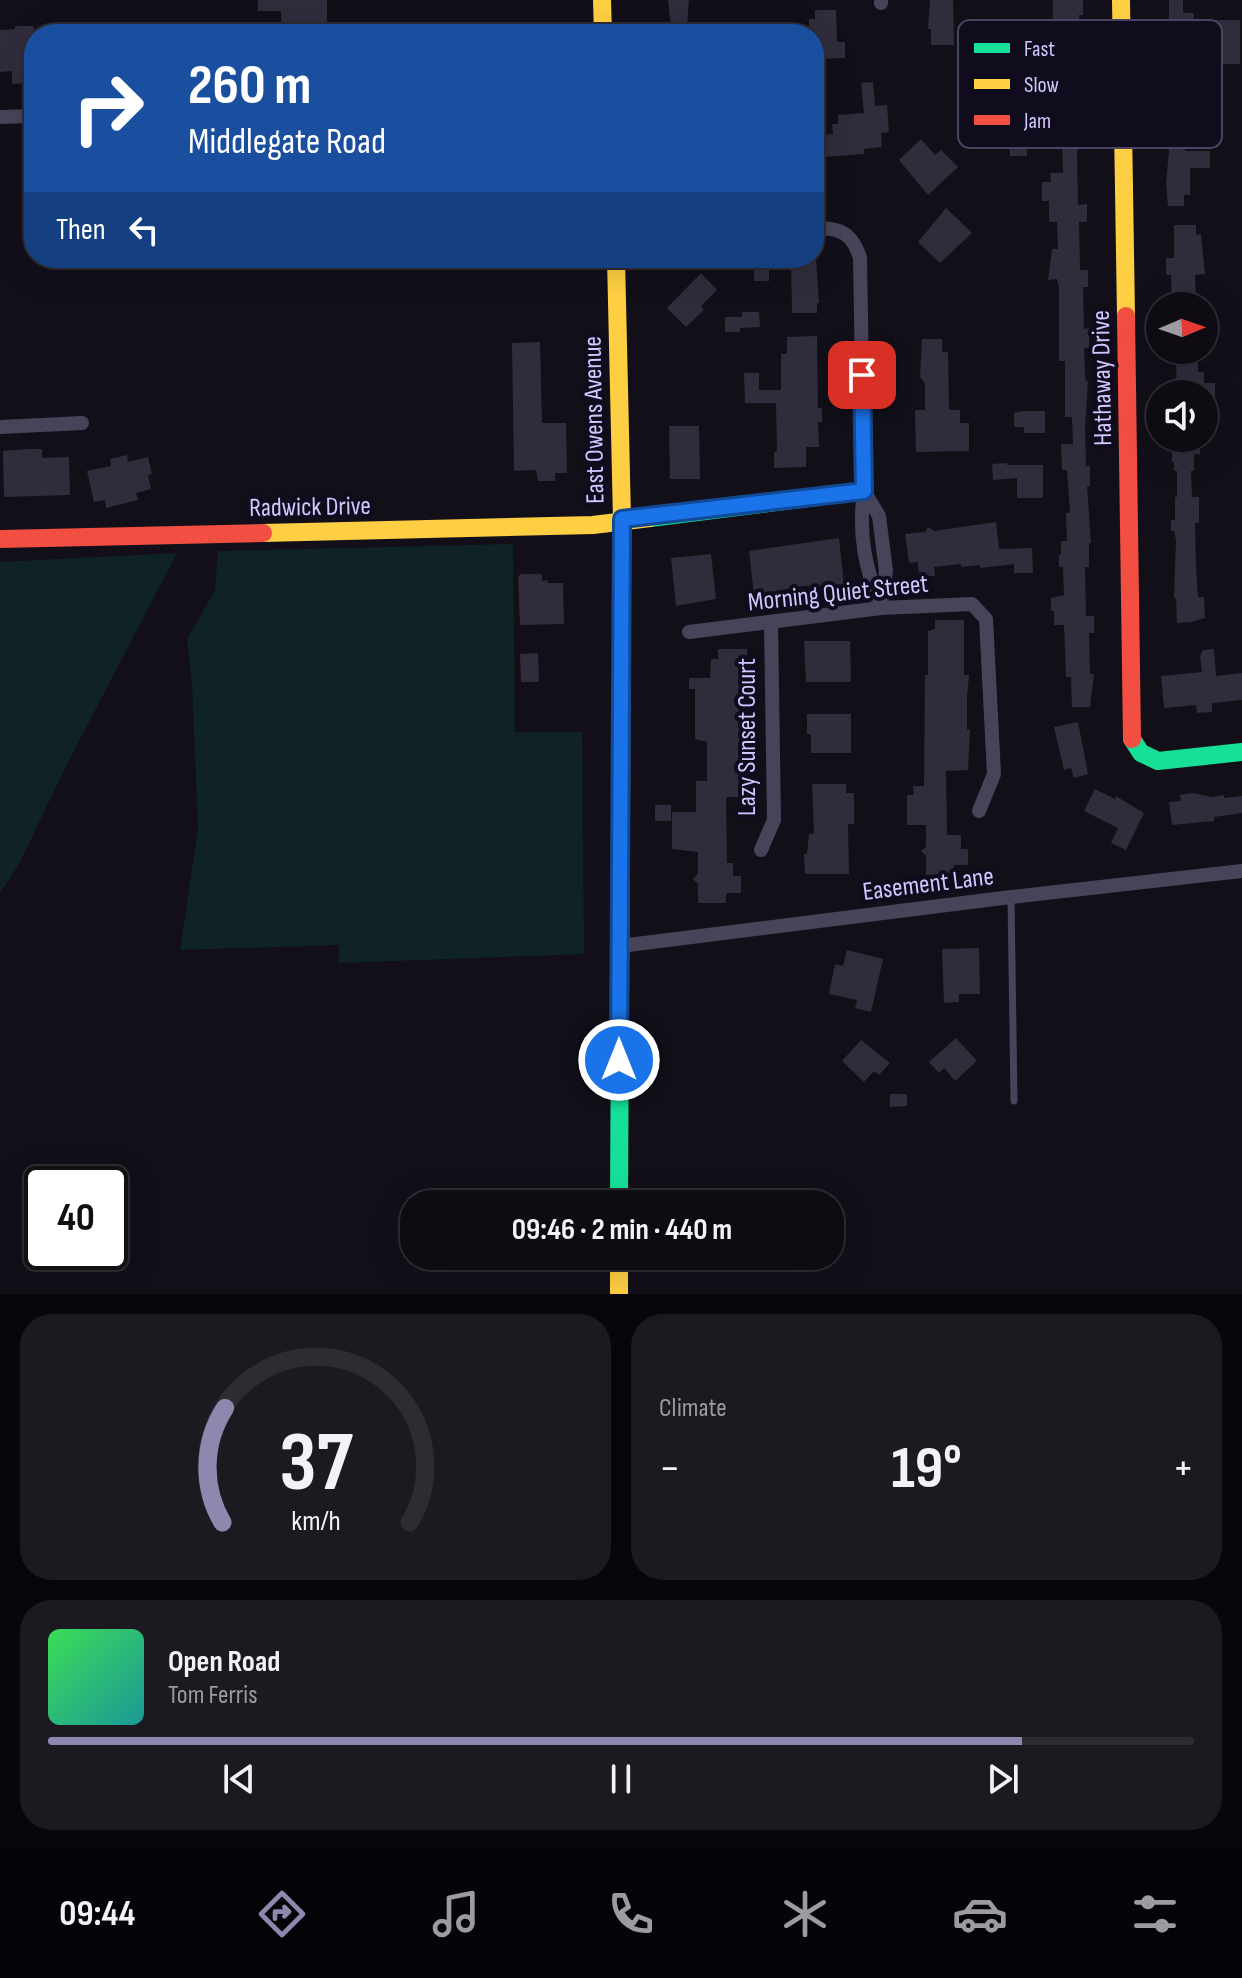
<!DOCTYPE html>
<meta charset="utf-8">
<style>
body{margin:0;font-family:"Sofia Sans Condensed",sans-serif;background:#1c1921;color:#f1f3f6;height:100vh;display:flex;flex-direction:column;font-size:30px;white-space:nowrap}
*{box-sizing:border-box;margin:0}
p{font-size:26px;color:#9b9ba0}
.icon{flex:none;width:44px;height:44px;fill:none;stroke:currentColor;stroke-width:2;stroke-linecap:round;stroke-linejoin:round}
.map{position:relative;height:1294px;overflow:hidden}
.details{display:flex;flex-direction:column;gap:20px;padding:20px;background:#08060a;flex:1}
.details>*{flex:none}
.top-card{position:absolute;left:24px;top:24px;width:800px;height:244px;border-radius:32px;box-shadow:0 8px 32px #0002,0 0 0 2px #2e2b33;background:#1a4fa0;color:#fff;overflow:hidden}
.needle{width:52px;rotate:88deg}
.buttons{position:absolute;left:1146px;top:292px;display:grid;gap:16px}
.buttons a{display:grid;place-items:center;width:72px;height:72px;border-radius:50%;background:#0e0b13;box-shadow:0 8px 32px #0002,0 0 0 2px #2e2b33;font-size:40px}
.speed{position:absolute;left:24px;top:1166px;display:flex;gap:16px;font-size:40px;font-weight:700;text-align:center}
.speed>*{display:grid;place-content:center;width:104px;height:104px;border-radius:50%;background:#0e0b13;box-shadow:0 8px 32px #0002,0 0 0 2px #2e2b33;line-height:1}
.speed .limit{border:4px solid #111;border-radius:12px;background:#fff;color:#111}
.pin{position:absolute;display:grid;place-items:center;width:68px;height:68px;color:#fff;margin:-34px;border-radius:16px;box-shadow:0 4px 12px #0006}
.me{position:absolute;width:88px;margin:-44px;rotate:0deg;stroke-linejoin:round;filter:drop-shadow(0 0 6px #0008)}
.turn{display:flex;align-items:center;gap:28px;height:168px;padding:0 32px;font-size:36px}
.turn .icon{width:104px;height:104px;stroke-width:2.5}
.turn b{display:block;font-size:56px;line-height:68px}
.then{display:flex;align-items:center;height:76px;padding:0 32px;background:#0003;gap:16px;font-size:30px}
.big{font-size:60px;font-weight:700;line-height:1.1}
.details .tile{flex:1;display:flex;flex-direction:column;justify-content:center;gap:12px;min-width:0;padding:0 28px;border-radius:32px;background:#1c1921}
.details .dial{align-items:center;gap:0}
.dial svg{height:208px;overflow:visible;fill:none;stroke:#2e2b33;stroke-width:7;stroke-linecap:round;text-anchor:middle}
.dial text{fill:#f1f3f6;stroke:none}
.song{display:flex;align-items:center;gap:24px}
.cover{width:96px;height:96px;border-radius:12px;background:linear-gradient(135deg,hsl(130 70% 55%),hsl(180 70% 35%))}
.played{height:8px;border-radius:4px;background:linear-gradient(90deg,#8f87ae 85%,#2e2b33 85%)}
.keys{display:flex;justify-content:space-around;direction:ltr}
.heat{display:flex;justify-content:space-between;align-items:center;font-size:44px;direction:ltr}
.details .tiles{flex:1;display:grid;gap:20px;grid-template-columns:1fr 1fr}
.tile:last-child{grid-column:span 2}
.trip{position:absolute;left:400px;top:1190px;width:444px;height:80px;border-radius:32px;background:#0e0b13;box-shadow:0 8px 32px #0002,0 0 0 2px #2e2b33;font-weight:700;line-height:80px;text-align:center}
.tab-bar{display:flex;height:128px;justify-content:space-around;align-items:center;background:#060408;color:#9b9ba0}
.tab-bar .icon{width:56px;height:56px}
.tab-bar .active{color:#8f87ae}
.tab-bar b{font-size:36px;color:#f1f3f6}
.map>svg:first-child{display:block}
</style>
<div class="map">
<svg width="1242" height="1294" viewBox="0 0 1242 1294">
<rect width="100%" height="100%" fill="#120f19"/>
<g fill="#0f2325">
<polygon points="513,544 515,732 582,732 584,954 339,963 339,945 180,950 198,829 192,684 187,639 215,590 218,551"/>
<polygon points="177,553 65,768 18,866 0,892 0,562"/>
</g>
<g fill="#302c3c">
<polygon points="258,0 327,0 327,34 282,34 281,11 258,11"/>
<polygon points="668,0 689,0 687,28 671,28"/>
<polygon points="930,0 953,0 954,45 931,45 931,29 928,29"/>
<polygon points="1053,0 1083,0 1083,15 1079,15 1083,71 1080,71 1080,84 1078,84 1078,121 1082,121 1082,141 1079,141 1077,154 1078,205 1087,204 1087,222 1079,222 1080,270 1088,270 1088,287 1083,287 1084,329 1089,328 1089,348 1084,348 1085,374 1086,381 1088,381 1085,428 1086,466 1090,466 1090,486 1087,487 1091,543 1089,543 1089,567 1085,567 1086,616 1094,616 1094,633 1089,633 1090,674 1094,674 1090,707 1072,707 1071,677 1066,677 1064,625 1054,625 1054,611 1051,611 1051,598 1064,595 1063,567 1059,567 1059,555 1061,555 1061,541 1067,541 1066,513 1070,513 1067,470 1062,470 1061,444 1073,444 1072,417 1065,417 1065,361 1059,361 1059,288 1057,279 1048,280 1052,249 1058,249 1057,222 1049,222 1049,201 1042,201 1042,182 1051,182 1050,173 1063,173 1062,142 1051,142 1050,98 1064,98 1064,75 1056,75 1055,56 1052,56"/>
<polygon points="1169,0 1183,0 1183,13 1194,13 1194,20 1240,20 1240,64 1212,64 1212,39 1188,40 1186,82 1192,82 1193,109 1187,109 1185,151 1210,151 1210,168 1190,168 1190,195 1184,195 1184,206 1168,206 1166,183 1169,152 1165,94 1168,94 1168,82 1170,82 1170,57 1166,47 1165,32 1169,32"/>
<polygon points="815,10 836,10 837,42 845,42 845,58 815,59 814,34 809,34 809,19 815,19"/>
<polygon points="15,26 33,26 34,29 34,83 12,84 12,71 0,72 0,30 15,29"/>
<polygon points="873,82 875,106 887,105 889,132 881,133 882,147 864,149 864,154 824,157 825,172 814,173 814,136 833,134 832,124 838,124 838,115 864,113 861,83"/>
<polygon points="921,139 935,155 941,150 958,167 928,195 899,160"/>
<polygon points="1027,140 1027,156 1010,156 1010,141"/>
<polygon points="946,208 972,233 940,263 918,242"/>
<polygon points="1174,225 1196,225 1196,235 1201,234 1205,274 1195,275 1196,306 1172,306 1171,275 1166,275 1166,258 1174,258"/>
<polygon points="791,260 816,260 819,303 817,303 817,313 792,313"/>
<polygon points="769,266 769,281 754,281 754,267"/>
<polygon points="701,273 717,290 701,306 704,310 686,327 667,308"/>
<polygon points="742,312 759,312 760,327 740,328 740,332 725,332 725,317 742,317"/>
<polygon points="817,336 818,408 822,408 822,422 818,422 819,447 806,447 806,467 774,468 774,452 777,451 776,403 745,403 744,373 759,373 759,390 781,390 781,354 787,354 787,337"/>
<polygon points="922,339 942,339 942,352 948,352 949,410 960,410 960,423 969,423 969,451 916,452 915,410 925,410 925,384 920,377"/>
<polygon points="540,342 542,423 566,423 567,473 555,473 555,481 538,481 536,470 514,471 512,343"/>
<polygon points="1176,363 1198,363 1198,372 1204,372 1204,383 1215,383 1215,403 1204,404 1204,394 1177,394"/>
<polygon points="1023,411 1045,411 1045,433 1024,433 1024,427 1014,427 1014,413"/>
<polygon points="669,426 699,426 700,479 670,479"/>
<polygon points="1175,438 1200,438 1200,454 1194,454 1194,471 1191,471 1192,497 1199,497 1199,523 1195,523 1196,568 1198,597 1204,597 1205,618 1191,622 1177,623 1176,598 1174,598 1176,540 1174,531 1171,531 1171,520 1175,520 1175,497 1177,497 1177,471 1174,471 1174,462 1172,462 1172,448 1176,448"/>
<polygon points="28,449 42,449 42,458 69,457 70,495 4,497 3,451"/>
<polygon points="127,455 128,462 148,457 152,474 148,475 151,489 136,493 138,500 106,508 105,500 94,502 87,471 111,466 110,459"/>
<polygon points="1007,463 1007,465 1043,465 1043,498 1017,498 1017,478 993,480 992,464"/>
<polygon points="996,522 999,549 1032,548 1033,573 1014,573 1014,564 980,568 980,565 961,567 961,564 934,567 935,576 919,577 918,562 909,563 905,534 925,532 928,527 934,531"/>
<polygon points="839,538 844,585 803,586 754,595 749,551"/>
<polygon points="711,554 716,599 676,606 671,558"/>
<polygon points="522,574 539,574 542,575 542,581 547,580 548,583 563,583 564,624 520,625 518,576"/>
<polygon points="935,620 964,620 964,675 969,675 967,696 967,730 970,729 968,770 946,771 947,835 961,835 961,849 968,849 968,865 954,865 954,875 926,875 926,856 921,851 926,847 926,825 907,825 907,795 914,795 913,786 924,786 925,675 928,675 928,631 935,629"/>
<polygon points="804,641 850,641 851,682 806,682"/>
<polygon points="718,649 747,649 747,756 750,756 750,777 744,778 744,797 726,797 727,863 733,863 733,876 741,876 741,893 726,893 726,903 698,903 698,884 693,879 698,874 698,852 672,849 672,812 696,812 696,781 707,781 707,742 695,739 695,689 689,689 689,678 710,678 711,659 718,659"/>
<polygon points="1214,649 1216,676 1242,673 1242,700 1212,703 1212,712 1197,713 1196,705 1164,708 1161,676 1202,672 1200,656 1203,650"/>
<polygon points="538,653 539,682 521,682 520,654"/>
<polygon points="807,714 851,714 851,753 811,753 811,734 807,734"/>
<polygon points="1078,722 1088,774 1074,778 1071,768 1064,770 1054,727"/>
<polygon points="812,784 846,784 846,793 854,793 854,824 848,824 849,874 805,874 804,854 807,854 809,834 814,834"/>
<polygon points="1095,789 1115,799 1116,796 1144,813 1126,850 1111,843 1118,828 1084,811"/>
<polygon points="1192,793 1212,797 1224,795 1224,798 1242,796 1242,813 1214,817 1214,821 1172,825 1169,802 1181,801 1180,795"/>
<rect x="655" y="805" width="16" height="16"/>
<polygon points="979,948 980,994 959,994 959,1002 944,1003 942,949"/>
<polygon points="847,950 883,959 871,1012 855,1008 857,1000 829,994 835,964 843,966"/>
<polygon points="956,1038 977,1061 955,1081 944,1068 939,1073 929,1062"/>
<polygon points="861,1040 890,1063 879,1075 874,1071 864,1082 842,1061"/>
<polygon points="890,1094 907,1094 907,1106 890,1107"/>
</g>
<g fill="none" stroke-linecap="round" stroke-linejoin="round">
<polyline stroke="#47445a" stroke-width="7" points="1011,897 1014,1101"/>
<g stroke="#47445a" stroke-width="14">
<polyline points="881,0 881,3"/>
<polyline points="0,117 34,116"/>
<path d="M814,229C839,226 853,234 860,258L864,491C858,534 865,568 881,608"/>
<polyline points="0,427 82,423"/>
<polyline points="864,491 879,516 886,571 881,605"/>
<polyline points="689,632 881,608 972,604 986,619 994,774 979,811"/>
<polyline points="761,850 774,820 771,622"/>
<polyline points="620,946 1011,897 1242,871"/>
</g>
<g stroke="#16e098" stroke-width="18">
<polyline points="650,518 864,491"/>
<polyline points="1132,739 1141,753 1158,761 1242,752"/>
<polyline points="619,1204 621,814"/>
</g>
<g stroke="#ffcf43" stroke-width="18">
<polyline points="602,0 603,34"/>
<polyline points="1121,0 1126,316"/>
<polyline points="616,258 622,519 621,814"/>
<polyline points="263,533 593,525 650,518"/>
<polyline points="619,1256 619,1294"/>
</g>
<g stroke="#f24e42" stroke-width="18">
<polyline points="1126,316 1132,739"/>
<polyline points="0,539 263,533"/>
</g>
</g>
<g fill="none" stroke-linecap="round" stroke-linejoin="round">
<defs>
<polyline id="route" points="619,1060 622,519 864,491 862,375"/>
</defs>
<use href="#route" stroke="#114b97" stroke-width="20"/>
<use href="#route" stroke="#1a73e8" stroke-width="14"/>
</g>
<g text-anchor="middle" stroke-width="8" stroke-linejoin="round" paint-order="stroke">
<g font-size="26" fill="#d3c7ff" stroke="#100b1d">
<text transform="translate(1101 378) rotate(-91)" y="9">Hathaway Drive</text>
<text transform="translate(593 420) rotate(-91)" y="9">East Owens Avenue</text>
<text transform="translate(310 506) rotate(-1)" y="9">Radwick Drive</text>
<text transform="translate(838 592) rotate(-6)" y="9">Morning Quiet Street</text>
<text transform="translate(746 737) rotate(-90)" y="9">Lazy Sunset Court</text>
<text transform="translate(928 883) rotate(-7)" y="9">Easement Lane</text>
</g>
</g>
<rect x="958" y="20" width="264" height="128" rx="12" fill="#100b1d" stroke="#4a4361" stroke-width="2"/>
<rect x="974" y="43" width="36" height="10" fill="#16e098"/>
<rect x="974" y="79" width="36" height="10" fill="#ffcf43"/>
<rect x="974" y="115" width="36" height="10" fill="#f24e42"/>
<g font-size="22" fill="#d3c7ff">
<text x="1024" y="56">Fast</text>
<text x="1024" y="92">Slow</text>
<text x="1024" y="128">Jam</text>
</g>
</svg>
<div class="buttons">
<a><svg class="needle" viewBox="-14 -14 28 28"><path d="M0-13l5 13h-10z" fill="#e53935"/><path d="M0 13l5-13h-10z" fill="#9b9ba0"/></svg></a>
<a><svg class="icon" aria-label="sound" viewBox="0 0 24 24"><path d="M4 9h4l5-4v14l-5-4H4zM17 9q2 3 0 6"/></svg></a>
</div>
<div class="speed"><div class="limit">40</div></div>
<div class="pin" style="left:862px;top:375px;background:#d93025"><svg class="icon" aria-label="arrive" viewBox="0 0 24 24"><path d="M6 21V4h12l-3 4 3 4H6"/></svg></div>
<svg class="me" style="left:619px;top:1060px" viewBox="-20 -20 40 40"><circle r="17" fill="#1a73e8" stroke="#fff" stroke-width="3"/><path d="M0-11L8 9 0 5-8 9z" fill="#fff"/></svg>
<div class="trip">09:46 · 2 min · 440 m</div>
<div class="top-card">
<div class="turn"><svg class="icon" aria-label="right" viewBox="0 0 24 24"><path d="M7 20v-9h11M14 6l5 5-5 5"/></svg><div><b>260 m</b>Middlegate Road</div></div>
<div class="then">Then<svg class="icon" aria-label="left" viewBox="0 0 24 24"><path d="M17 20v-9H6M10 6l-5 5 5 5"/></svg></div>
</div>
</div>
<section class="details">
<div class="tiles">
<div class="tile dial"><svg viewBox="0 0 100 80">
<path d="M14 69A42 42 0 1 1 86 69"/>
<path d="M14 69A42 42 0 0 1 15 25" stroke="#8f87ae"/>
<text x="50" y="56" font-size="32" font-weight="700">37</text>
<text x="50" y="72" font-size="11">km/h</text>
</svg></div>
<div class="tile"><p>Climate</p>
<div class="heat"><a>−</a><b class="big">19°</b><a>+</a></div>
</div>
<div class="tile">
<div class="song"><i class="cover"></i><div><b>Open Road</b><p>Tom Ferris</p></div></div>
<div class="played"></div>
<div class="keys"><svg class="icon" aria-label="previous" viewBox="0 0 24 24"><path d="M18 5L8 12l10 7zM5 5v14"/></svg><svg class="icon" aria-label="pause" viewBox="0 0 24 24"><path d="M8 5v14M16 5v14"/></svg><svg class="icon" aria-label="next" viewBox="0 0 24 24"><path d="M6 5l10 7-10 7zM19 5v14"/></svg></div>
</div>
</div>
</section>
<nav class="tab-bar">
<b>09:44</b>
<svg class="icon active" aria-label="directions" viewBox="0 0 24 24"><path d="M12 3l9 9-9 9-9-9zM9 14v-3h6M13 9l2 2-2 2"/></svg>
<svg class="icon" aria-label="music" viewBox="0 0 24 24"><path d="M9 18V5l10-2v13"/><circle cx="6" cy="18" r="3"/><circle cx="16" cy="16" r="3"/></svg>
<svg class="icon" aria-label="phone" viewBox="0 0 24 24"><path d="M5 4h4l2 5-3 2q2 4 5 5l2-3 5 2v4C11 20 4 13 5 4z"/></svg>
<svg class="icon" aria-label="climate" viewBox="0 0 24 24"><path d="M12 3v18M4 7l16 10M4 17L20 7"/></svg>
<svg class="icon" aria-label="car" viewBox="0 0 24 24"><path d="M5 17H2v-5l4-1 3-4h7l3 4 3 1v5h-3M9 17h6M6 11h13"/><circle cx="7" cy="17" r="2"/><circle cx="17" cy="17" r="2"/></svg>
<svg class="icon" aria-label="filters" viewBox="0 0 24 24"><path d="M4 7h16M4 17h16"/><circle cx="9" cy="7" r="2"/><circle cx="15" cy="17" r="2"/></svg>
</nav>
